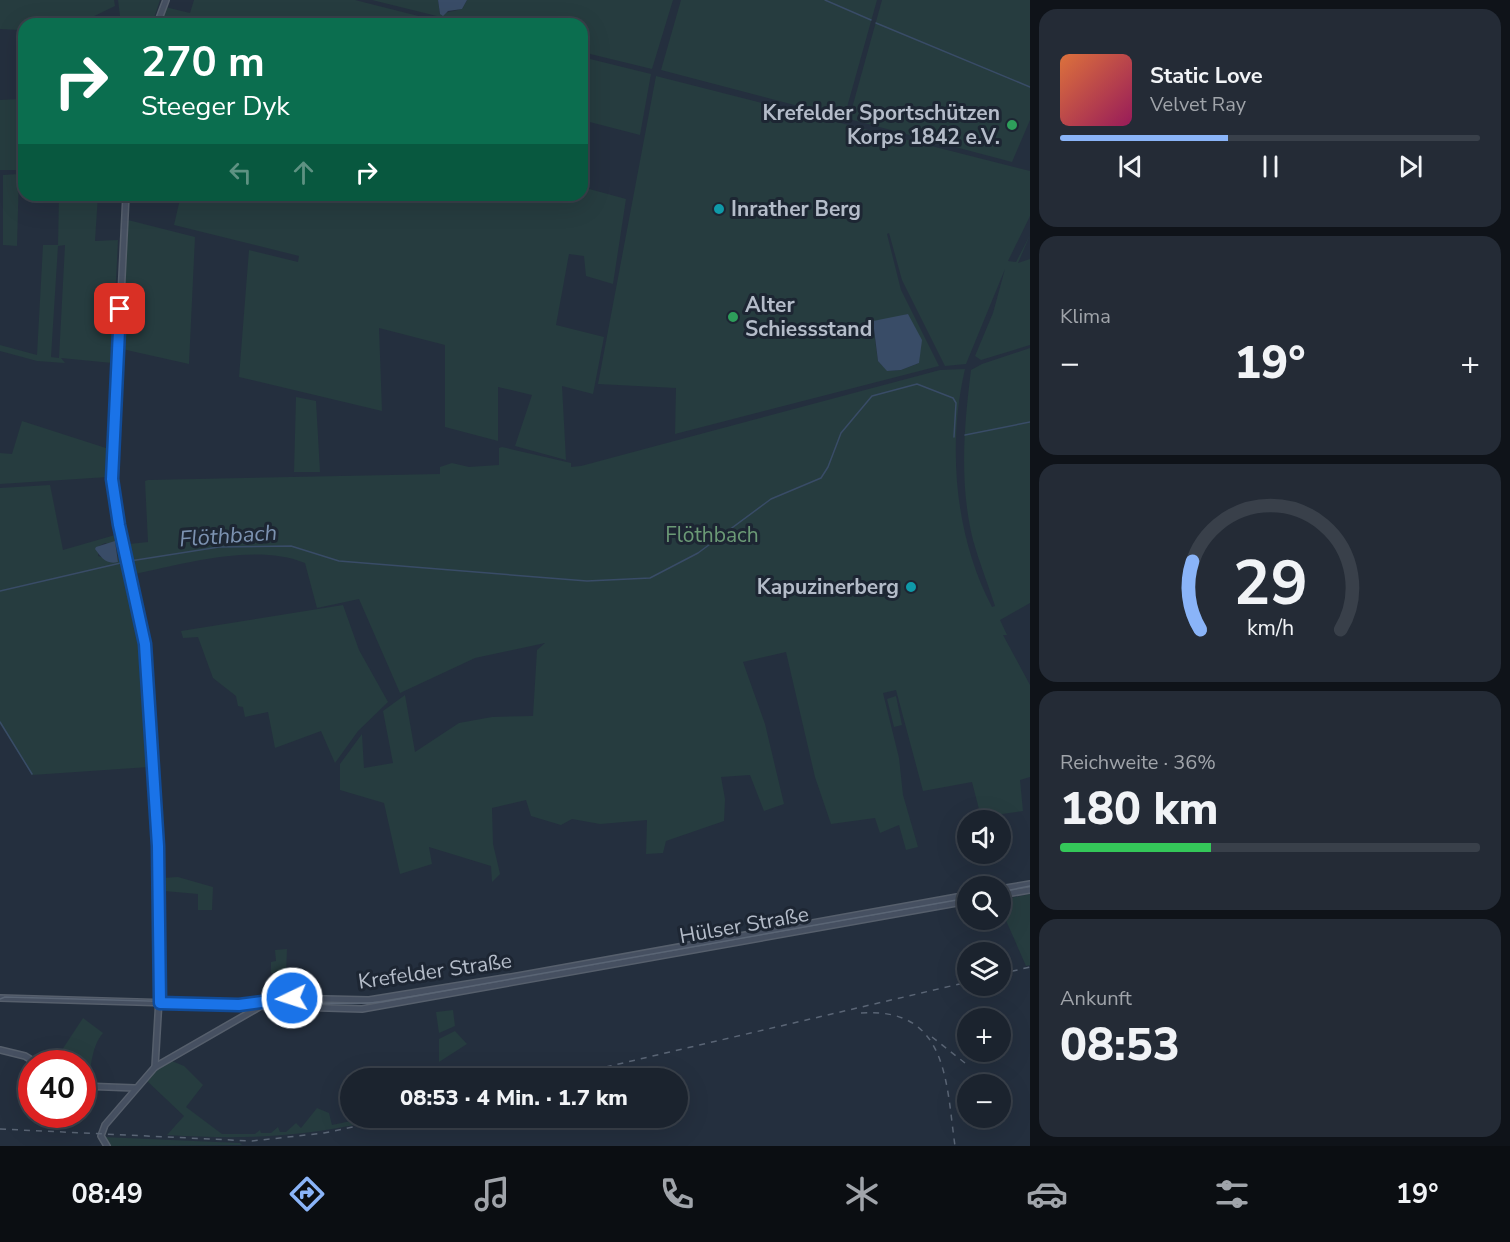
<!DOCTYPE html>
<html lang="de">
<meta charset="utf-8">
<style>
body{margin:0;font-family:"Nunito Sans",sans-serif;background:#242b36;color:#f1f3f6;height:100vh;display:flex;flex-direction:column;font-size:22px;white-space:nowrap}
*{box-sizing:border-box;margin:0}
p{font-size:20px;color:#a0a4aa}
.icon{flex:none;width:33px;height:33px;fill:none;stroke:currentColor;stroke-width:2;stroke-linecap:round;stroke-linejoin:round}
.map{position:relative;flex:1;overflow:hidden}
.details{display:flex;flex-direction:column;gap:9px;padding:9px;background:#0f1319;width:480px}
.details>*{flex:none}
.guide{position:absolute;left:18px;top:18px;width:570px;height:183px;border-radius:18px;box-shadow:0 6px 24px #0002,0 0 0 2px #39404a;background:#0b6e4f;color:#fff;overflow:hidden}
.controls{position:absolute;left:957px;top:810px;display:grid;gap:12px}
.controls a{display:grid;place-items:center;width:54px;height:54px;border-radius:50%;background:#1b232e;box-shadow:0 6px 24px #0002,0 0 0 2px #39404a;font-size:30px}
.speed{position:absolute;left:18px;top:1050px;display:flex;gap:12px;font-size:30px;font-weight:700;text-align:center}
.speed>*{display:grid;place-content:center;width:78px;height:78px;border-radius:50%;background:#1b232e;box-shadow:0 6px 24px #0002,0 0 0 2px #39404a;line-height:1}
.speed .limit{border:9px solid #d22;background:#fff;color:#111}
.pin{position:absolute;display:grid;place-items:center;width:51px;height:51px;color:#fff;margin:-26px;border-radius:12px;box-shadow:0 3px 9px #0006}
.me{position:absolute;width:66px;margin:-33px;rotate:266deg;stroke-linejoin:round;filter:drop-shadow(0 0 4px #0008)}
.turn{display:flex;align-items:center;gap:21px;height:126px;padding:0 24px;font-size:27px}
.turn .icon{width:78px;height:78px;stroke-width:2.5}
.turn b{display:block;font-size:42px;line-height:51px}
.lanes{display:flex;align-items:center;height:57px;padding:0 24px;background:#0003;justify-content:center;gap:30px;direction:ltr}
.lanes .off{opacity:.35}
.big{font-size:45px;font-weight:800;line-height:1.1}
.details .card{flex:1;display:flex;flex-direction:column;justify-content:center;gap:9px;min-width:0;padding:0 21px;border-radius:18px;background:#242b36}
.details .dial{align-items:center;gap:0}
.dial svg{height:156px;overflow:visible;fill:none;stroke:#39404a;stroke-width:7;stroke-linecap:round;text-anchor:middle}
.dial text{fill:#f1f3f6;stroke:none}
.song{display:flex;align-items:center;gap:18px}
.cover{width:72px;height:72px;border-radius:9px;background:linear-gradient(135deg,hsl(20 70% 55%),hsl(330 70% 35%))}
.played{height:6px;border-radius:3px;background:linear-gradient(90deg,#8ab4f8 40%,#39404a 40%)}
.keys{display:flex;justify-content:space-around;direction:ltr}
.heat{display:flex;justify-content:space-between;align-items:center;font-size:33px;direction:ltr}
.charge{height:9px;border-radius:4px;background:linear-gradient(90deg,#34c759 36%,#39404a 0)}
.trip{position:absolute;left:340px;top:1068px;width:348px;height:60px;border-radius:30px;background:#1b232e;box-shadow:0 6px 24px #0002,0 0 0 2px #39404a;font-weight:800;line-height:60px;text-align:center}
.menu{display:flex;height:96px;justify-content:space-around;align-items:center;background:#0b0e12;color:#a0a4aa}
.menu .icon{width:42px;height:42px}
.menu .current{color:#8ab4f8}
.menu b{font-size:27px;color:#f1f3f6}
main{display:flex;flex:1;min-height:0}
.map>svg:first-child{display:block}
</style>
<main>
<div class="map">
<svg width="1030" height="1146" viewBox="0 0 1030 1146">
<rect width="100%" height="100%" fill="#242f3e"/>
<g fill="#263c3f" fill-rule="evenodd">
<polygon points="0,0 114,0 115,6 84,21 86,24 24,24 24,170 0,170 0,100 21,99 21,30 0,29"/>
<polygon points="118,0 160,0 152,24 121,24"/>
<polygon points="194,0 355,0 450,24 160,24 165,7 190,13"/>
<polygon points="372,0 438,0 440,14 462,9 467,0 673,0 652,69 582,52 582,24 469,24"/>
<polygon points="681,0 877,0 844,118 661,70"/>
<polygon points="882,0 1030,0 1030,120 1012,162 849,119"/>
<polygon points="582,57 651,74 640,135 582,120"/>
<path d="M656,76L1030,171V216L1008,261L1016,262L1030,235L1018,263L1030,259V345L981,360L975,356L993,313L1005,269L966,364L945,366L902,280L889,233L887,234L901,290L939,366L675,434L676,388L598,384ZM908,314L919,363L901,370L888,371L878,361L873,326Z"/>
<polygon points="19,174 17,246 3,245 3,175"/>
<polygon points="582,187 626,199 613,284 586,276 584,256 569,254 556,325 604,337 593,394 562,386 566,460 515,446 532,395 498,387 498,441 445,427 445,345 379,328 382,411 239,377 249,250 298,262 299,256 174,225 181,195 582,195"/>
<path d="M59,195H98L95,241L118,240L112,363L61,358L65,363L37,361L0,351V345L37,355L43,245H58ZM65,245L59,358L51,357L58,246Z"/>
<polygon points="128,220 195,237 189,364 122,349"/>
<path d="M1030,348V603L1000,620L1007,635H1003L1030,685V777L1020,780L1023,811L981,817L972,782L923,791L896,690L883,693L899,758L903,795L918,847L906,850L899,825L880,833L875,818L831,824L815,777L786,652L743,662L765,724L784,804L764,811L750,775L721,777L725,799L724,821L666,841L663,853L646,854L647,820L600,824L572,819L561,825L531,816L526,800L492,808L493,844L500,874L492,882L491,866L429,847L432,864L400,874L384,803L340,790V764L362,734L364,768L393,763L383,711L405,695L415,752L459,723L492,717L533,716L537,650L545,643L475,658L400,693L359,599L317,608L305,563C256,543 186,563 135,574L129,544L148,542L145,481L148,480L440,474V467L452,463L469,467L499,465V448L502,447L571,463V467L581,466L940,370L965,369C947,446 955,537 992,607L995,606C988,584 979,562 973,540C959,484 964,426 971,370L982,364Z"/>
<polygon points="296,397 316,401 320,472 294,472"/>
<polygon points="22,421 109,449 108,477 0,484 0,453 12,454"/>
<path d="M50,485L63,550L115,535L140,643L149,767L32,775L0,724V488ZM105,543L117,546L118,562L98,556L99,546Z"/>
<polygon points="343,605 359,650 388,702 358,731 335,763 321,731 275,748 268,712 245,717 243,707 238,706 236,696 213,678 198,637 183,638 181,631"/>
<polygon points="896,696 902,725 894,727 887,699"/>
<polygon points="178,877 213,887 212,910 198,910 198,894 164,891 163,878"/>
<polygon points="1030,894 1030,965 1026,966 1001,909 1001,900"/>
<polygon points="287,949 286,974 271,973 271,962 276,961 275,950"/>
<polygon points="453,1010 455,1026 439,1033 436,1012"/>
<path d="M83,1018L103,1033C91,1047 92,1066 87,1084L83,1083L82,1064H61L69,1055L62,1050Z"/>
<polygon points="455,1031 467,1044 439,1062 439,1039"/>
<path d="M172,1061L184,1066L203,1085L186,1107L222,1134H255L260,1130L261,1133H271L278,1127L280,1132H286L296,1123L301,1128L317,1108L329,1113L332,1125L365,1118H386C305,1137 250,1140 167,1135L184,1116L146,1080L159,1068Z"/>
<polygon points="103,1137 240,1143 242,1145 110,1146"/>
</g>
<g fill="#394c67">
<polygon points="438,0 467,0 462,9 448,11 443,16 440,14"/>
<polygon points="908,314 922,340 919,363 901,370 887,371 878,361 873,321"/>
<path d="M115,541L118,562C106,565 101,557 95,549L96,547Z"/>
</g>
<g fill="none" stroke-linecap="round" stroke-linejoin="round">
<g stroke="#394c67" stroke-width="1.5">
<polyline points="825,0 871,20"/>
<polyline points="876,23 1030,87"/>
<polyline points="965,435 1030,422"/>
<polyline points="130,561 219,547 291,546 339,561 587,581 650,578 698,553 771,499 821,478 828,467 841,433 872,396 917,384 953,398 956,403 954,437"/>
<polyline points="0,591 125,562"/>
<polyline points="0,722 32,774"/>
</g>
<defs>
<g id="secondary">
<polyline points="157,24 166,0"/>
<polyline points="126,195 112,479 119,525 145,644 160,910 160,982 155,1067"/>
<polyline points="1000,889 1030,884"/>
<polyline points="1000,895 1030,890"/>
<polyline points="0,998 239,1005 282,998 369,1000 523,975 968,895"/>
<polyline points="0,1050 25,1056 38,1064"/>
<polyline points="82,1086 135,1088"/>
<polyline points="107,1146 101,1136 105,1125 155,1067 261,1006 362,1009 968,901"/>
</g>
</defs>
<use href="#secondary" stroke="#565f6c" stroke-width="8"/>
<use href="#secondary" stroke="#465061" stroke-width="5"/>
<g stroke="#5a6575" stroke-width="1.5">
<polyline points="1000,892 1030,886"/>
<path d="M0,999L5,997L259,1004C300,1001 340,1006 381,1002L968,898"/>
</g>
<g stroke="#5a6575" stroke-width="1.5" stroke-dasharray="6 6" stroke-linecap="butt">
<polyline points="1000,974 1030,967"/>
<path d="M861,1013C948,1007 946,1082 955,1146"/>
<polyline points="932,1037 965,1063"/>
<polyline points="559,1078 968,982"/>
<polyline points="0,1129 252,1141 324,1133 395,1118"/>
</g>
</g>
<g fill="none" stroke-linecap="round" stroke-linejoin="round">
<defs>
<polyline id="route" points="120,309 112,479 119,525 145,644 158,846 160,1003 239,1005 292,998"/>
</defs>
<use href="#route" stroke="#114b97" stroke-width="15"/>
<use href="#route" stroke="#1a73e8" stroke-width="10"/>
</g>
<g fill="#2e9e5b" stroke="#1d2633" stroke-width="2">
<circle cx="1012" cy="125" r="6"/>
<circle cx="733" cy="317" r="6"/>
</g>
<g fill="#0f9aa8" stroke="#1d2633" stroke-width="2">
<circle cx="719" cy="209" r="6"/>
<circle cx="911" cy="587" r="6"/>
</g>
<g text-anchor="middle" stroke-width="6" stroke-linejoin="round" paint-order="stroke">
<g font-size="21" font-weight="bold" fill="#b4bcc9" stroke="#1d2633" text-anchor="end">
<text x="1000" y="120">Krefelder Sportschützen<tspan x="1000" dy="24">Korps 1842 e.V.</tspan></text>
<text x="731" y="216" text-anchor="start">Inrather Berg</text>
<text x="745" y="312" text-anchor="start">Alter<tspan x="745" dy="24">Schiessstand</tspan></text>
<text x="899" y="594">Kapuzinerberg</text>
</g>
<g font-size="21" fill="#6b9a76" stroke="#1d2633">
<text x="712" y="542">Flöthbach</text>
</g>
<g font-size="21" fill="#b4bcc9" stroke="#1d2633">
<text transform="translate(744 925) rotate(-10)" y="7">Hülser Straße</text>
<text transform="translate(435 971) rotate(-8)" y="7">Krefelder Straße</text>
</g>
<g font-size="22" font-style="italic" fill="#7c92b1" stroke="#1d2633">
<text transform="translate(228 535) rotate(-4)" y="8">Flöthbach</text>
</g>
</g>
</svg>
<div class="controls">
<a><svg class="icon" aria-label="sound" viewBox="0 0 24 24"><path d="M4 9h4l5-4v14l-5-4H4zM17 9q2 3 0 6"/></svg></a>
<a><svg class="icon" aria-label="search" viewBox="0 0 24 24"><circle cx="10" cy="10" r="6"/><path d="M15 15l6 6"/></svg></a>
<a><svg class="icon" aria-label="layers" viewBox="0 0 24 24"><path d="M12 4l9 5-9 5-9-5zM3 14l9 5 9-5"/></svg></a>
<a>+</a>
<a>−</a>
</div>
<div class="speed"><div class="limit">40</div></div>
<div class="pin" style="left:120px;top:309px;background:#d93025"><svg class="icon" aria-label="arrive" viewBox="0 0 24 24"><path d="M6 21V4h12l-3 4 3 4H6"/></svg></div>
<svg class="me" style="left:292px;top:998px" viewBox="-20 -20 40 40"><circle r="17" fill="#1a73e8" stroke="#fff" stroke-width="3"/><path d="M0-11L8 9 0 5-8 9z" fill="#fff"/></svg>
<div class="trip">08:53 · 4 Min. · 1.7 km</div>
<div class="guide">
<div class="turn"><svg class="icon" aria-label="right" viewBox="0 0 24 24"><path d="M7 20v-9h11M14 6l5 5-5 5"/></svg><div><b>270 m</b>Steeger Dyk</div></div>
<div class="lanes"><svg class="icon off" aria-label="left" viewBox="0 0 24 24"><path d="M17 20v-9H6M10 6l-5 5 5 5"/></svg><svg class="icon off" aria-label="ahead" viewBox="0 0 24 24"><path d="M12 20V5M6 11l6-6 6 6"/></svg><svg class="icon" aria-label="right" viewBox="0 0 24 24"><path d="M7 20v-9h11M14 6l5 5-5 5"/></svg></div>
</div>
</div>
<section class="details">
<div class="card">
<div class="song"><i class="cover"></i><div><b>Static Love</b><p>Velvet Ray</p></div></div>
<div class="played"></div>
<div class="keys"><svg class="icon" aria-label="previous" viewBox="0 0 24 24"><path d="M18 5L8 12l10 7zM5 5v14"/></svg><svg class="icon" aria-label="pause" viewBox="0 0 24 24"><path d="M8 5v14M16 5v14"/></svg><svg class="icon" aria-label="next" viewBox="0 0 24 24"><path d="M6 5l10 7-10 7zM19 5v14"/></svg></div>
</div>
<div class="card"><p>Klima</p>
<div class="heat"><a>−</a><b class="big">19°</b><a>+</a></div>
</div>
<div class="card dial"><svg viewBox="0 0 100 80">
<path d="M14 69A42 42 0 1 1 86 69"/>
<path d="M14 69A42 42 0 0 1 10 34" stroke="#8ab4f8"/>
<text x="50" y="56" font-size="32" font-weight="700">29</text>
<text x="50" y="72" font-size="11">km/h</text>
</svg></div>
<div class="card"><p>Reichweite · 36%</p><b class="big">180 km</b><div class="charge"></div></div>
<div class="card"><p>Ankunft</p><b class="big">08:53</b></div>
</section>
</main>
<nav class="menu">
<b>08:49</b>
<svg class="icon current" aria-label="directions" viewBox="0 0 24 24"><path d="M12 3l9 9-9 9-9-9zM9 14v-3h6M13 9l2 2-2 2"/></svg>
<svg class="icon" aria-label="music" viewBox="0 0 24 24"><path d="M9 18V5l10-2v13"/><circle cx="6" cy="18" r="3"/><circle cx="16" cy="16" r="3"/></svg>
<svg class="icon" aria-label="phone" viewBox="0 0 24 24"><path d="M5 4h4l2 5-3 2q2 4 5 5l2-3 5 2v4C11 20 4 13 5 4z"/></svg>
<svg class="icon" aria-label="climate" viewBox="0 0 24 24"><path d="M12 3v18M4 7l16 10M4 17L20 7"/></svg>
<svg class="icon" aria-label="car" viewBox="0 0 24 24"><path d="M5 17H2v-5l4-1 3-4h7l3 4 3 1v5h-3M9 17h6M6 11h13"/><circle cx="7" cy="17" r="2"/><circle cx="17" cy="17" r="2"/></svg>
<svg class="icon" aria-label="filters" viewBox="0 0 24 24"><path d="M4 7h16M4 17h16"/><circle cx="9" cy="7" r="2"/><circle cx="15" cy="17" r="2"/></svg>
<b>19°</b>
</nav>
